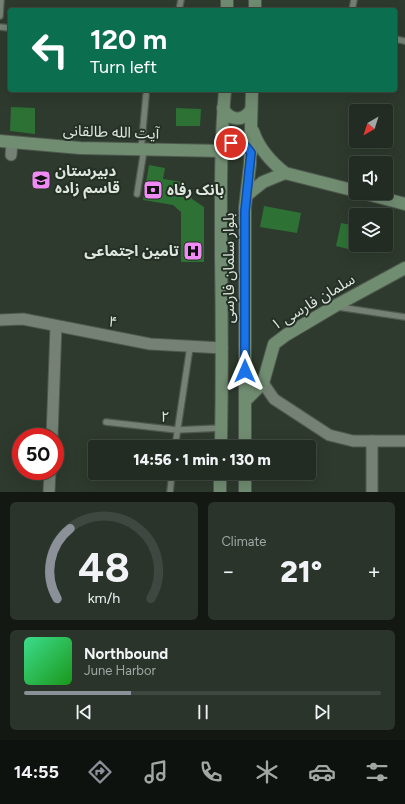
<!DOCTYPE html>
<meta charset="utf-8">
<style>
body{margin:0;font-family:Figtree,"Noto Sans Arabic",sans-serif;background:#2a342a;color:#f1f3f6;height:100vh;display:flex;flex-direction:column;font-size:15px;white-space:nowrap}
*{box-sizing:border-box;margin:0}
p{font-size:13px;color:#a2a7a5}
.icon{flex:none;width:22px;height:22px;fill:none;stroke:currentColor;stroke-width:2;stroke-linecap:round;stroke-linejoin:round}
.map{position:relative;height:492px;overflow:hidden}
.details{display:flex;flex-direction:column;gap:10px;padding:10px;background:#131813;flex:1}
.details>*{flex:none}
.hud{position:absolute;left:8px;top:8px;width:389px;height:84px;border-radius:4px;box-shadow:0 4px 16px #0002,0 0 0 1px #3f4840;background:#0b6e4f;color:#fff;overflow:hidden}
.needle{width:26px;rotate:219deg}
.controls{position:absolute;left:349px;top:104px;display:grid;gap:8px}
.controls a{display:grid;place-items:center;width:44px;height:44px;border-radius:4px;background:#222c22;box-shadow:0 4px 16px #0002,0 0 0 1px #3f4840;font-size:20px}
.speed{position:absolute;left:12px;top:428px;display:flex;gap:8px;font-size:20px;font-weight:700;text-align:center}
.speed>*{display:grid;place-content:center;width:52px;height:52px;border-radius:50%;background:#222c22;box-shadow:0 4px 16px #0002,0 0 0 1px #3f4840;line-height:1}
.speed .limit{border:6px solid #d22;background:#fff;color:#111}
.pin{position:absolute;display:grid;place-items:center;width:34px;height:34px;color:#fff;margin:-17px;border:2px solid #fff;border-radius:50%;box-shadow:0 1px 4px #0007}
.me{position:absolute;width:44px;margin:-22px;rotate:0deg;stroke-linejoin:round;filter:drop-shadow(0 0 3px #0008)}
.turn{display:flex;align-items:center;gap:14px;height:84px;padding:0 16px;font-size:18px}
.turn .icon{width:52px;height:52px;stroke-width:2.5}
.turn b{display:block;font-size:28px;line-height:34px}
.big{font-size:30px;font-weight:800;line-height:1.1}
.details .tile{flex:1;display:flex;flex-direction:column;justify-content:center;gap:6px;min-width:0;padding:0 14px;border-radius:6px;background:#2a342a}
.details .dial{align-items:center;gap:0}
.dial svg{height:104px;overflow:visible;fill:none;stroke:#3f4840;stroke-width:7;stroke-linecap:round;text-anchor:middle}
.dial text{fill:#f1f3f6;stroke:none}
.song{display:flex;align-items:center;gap:12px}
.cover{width:48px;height:48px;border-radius:6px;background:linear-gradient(135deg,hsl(150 70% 55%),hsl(120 70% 35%))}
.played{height:4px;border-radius:2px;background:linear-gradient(90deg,#8c9099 30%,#3f4840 30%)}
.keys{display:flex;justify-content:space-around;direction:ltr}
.heat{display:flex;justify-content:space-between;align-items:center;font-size:22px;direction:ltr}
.details .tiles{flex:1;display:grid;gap:10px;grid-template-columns:1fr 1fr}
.tile:last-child{grid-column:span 2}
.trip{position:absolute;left:88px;top:440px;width:228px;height:40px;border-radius:4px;background:#222c22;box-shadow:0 4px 16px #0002,0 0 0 1px #3f4840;font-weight:800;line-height:40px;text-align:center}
.dock{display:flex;height:64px;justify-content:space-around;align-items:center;background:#0e120e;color:#a2a7a5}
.dock .icon{width:28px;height:28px}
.dock .active{color:#8c9099}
.dock b{font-size:18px;color:#f1f3f6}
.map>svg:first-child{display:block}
</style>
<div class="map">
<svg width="405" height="492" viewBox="0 0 405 492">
<rect width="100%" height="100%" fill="#2e3a2e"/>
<g fill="#2d7234">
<polygon points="11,107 35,108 35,134 10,131"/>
<polygon points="176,108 201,109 200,126 176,126"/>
<polygon points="149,165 165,168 163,179 182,182 180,190 192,194 192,199 204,207 204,262 181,262 181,212 173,205 143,200"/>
<polygon points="264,206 301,213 297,233 260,227"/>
<polygon points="341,223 356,226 356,251 336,246"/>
</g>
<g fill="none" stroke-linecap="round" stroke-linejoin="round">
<defs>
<g id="lane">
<polyline points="179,10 181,0"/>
<polyline points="352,10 354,0"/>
<polyline points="0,16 1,0"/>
<polyline points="0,27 10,28"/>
<polyline points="395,39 405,41"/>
<polyline points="141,150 146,95"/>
<polyline points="137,194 144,150"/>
<polyline points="338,307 405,317"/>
<polyline points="106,422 177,430 221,428"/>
<polyline points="175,447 190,347"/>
<polyline points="170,492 172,473"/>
</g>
<g id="street">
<polyline points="11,155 12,142"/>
<polyline points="0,320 23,319 150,344 222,348"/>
<polyline points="263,383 274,399 329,435 353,441 405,441"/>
<polyline points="52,437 56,326"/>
<polyline points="372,441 372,492"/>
<polyline points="49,492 50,471"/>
</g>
<g id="secondary">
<polyline points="227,10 227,0"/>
<polyline points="255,10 255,0"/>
<path d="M223,108C229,121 243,122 251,110"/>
<path d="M253,131C259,149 271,162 285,173L356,191"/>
<path d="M0,141L80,148L222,151C230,139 244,140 251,153"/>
<polyline points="363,193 405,204"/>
<polyline points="247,195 263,182 285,173"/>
<polyline points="245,401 263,383 274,344 286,335 335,306 405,268"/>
<path d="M221,447C222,383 222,320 221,256C221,201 220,145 225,90"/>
<polyline points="245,447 245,207 250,164 252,90"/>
<polyline points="220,492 220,473"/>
<polyline points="245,492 245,473"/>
</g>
</defs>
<use href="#lane" stroke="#4e584e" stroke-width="8"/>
<use href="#street" stroke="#4e584e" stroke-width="13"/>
<use href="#secondary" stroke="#4e584e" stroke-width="14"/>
<use href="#lane" stroke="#748174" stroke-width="5.5"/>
<use href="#street" stroke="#748174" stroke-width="11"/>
<use href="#secondary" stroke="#708c71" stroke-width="12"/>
</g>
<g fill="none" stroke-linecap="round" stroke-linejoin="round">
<defs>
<path id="route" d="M231,143C241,141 246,145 251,153L245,211V371"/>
</defs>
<use href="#route" stroke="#114b97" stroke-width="10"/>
<use href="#route" stroke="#1a73e8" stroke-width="7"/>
</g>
<defs>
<symbol id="school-square" viewBox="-11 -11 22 22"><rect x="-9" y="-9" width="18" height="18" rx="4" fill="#f08bf5" stroke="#243025"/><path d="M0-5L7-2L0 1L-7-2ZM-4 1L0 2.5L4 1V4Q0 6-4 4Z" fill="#111"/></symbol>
<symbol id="bank-square" viewBox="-11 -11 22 22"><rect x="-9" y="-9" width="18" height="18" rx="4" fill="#f08bf5" stroke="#243025"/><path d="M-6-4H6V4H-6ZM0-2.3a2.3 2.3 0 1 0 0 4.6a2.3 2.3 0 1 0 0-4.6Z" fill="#111"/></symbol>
<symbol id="hospital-square" viewBox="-11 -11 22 22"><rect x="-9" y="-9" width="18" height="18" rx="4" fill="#f08bf5" stroke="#243025"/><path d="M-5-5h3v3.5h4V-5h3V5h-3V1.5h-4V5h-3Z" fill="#111"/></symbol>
</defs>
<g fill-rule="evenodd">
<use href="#school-square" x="30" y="169" width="22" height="22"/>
<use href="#bank-square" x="142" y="179" width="22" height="22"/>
<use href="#hospital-square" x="182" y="240" width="22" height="22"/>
</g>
<g text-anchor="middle" stroke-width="4" stroke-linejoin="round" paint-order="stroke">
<g font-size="15" fill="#dee6de" stroke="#243025">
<text transform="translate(111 132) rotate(2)" y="5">آیت الله طالقانی</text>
<text transform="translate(229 268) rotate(-90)" y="5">بلوار سلمان فارسی</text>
<text transform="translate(313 302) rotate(-31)" y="5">سلمان فارسی ۱</text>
<text transform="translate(113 322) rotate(11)" y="5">۴</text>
<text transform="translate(165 417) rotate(6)" y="5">۲</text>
</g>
<g font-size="15" font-weight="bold" fill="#dee6de" stroke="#243025" text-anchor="start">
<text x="55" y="176">دبیرستان<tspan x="55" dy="17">قاسم زاده</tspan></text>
<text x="167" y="195">بانک رفاه</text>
<text x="179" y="256" text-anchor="end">تامین اجتماعی</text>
</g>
</g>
</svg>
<div class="controls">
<a><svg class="needle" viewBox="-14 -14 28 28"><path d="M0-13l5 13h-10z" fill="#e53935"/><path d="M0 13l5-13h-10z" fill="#a2a7a5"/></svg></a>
<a><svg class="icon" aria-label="sound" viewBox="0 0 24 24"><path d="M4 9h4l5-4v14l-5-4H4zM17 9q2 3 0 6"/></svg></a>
<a><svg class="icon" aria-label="layers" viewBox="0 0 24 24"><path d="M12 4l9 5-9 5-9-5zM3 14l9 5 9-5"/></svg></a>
</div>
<div class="speed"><div class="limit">50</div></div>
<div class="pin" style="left:231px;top:143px;background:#d93025"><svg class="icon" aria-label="arrive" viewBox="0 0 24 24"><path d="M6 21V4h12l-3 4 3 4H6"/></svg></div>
<svg class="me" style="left:245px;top:371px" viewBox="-20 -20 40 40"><path d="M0-17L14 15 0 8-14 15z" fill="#1a73e8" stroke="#fff" stroke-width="4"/></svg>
<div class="trip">14:56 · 1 min · 130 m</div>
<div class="hud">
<div class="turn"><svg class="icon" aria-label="left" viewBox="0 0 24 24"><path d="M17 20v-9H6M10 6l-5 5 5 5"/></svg><div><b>120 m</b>Turn left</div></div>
</div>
</div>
<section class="details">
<div class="tiles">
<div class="tile dial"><svg viewBox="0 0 100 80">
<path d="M14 69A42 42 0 1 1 86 69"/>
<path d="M14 69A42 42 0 0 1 24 15" stroke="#8c9099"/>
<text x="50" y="56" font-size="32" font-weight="700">48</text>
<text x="50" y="72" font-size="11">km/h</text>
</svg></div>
<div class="tile"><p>Climate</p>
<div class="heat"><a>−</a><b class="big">21°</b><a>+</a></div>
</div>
<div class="tile">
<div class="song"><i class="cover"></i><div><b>Northbound</b><p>June Harbor</p></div></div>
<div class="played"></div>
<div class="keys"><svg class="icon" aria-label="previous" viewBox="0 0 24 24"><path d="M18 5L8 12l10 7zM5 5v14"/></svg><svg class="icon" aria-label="pause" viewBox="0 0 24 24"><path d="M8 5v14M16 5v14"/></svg><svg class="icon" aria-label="next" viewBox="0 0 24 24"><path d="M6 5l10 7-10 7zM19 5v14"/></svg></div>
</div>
</div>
</section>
<nav class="dock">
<b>14:55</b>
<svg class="icon active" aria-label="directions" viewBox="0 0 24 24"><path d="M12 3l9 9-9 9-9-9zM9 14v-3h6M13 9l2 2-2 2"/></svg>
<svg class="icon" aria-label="music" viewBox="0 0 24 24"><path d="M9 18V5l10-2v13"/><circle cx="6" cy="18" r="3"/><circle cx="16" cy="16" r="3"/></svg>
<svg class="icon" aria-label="phone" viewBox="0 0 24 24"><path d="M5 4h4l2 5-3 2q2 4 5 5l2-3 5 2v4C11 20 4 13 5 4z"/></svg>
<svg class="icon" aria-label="climate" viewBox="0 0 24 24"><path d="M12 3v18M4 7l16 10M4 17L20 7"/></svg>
<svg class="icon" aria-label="car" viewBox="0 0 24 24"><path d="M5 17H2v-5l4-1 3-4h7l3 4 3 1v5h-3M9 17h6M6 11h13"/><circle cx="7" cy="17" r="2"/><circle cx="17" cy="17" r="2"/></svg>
<svg class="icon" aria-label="filters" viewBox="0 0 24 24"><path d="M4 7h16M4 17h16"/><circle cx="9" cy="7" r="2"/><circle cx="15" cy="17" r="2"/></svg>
</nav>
